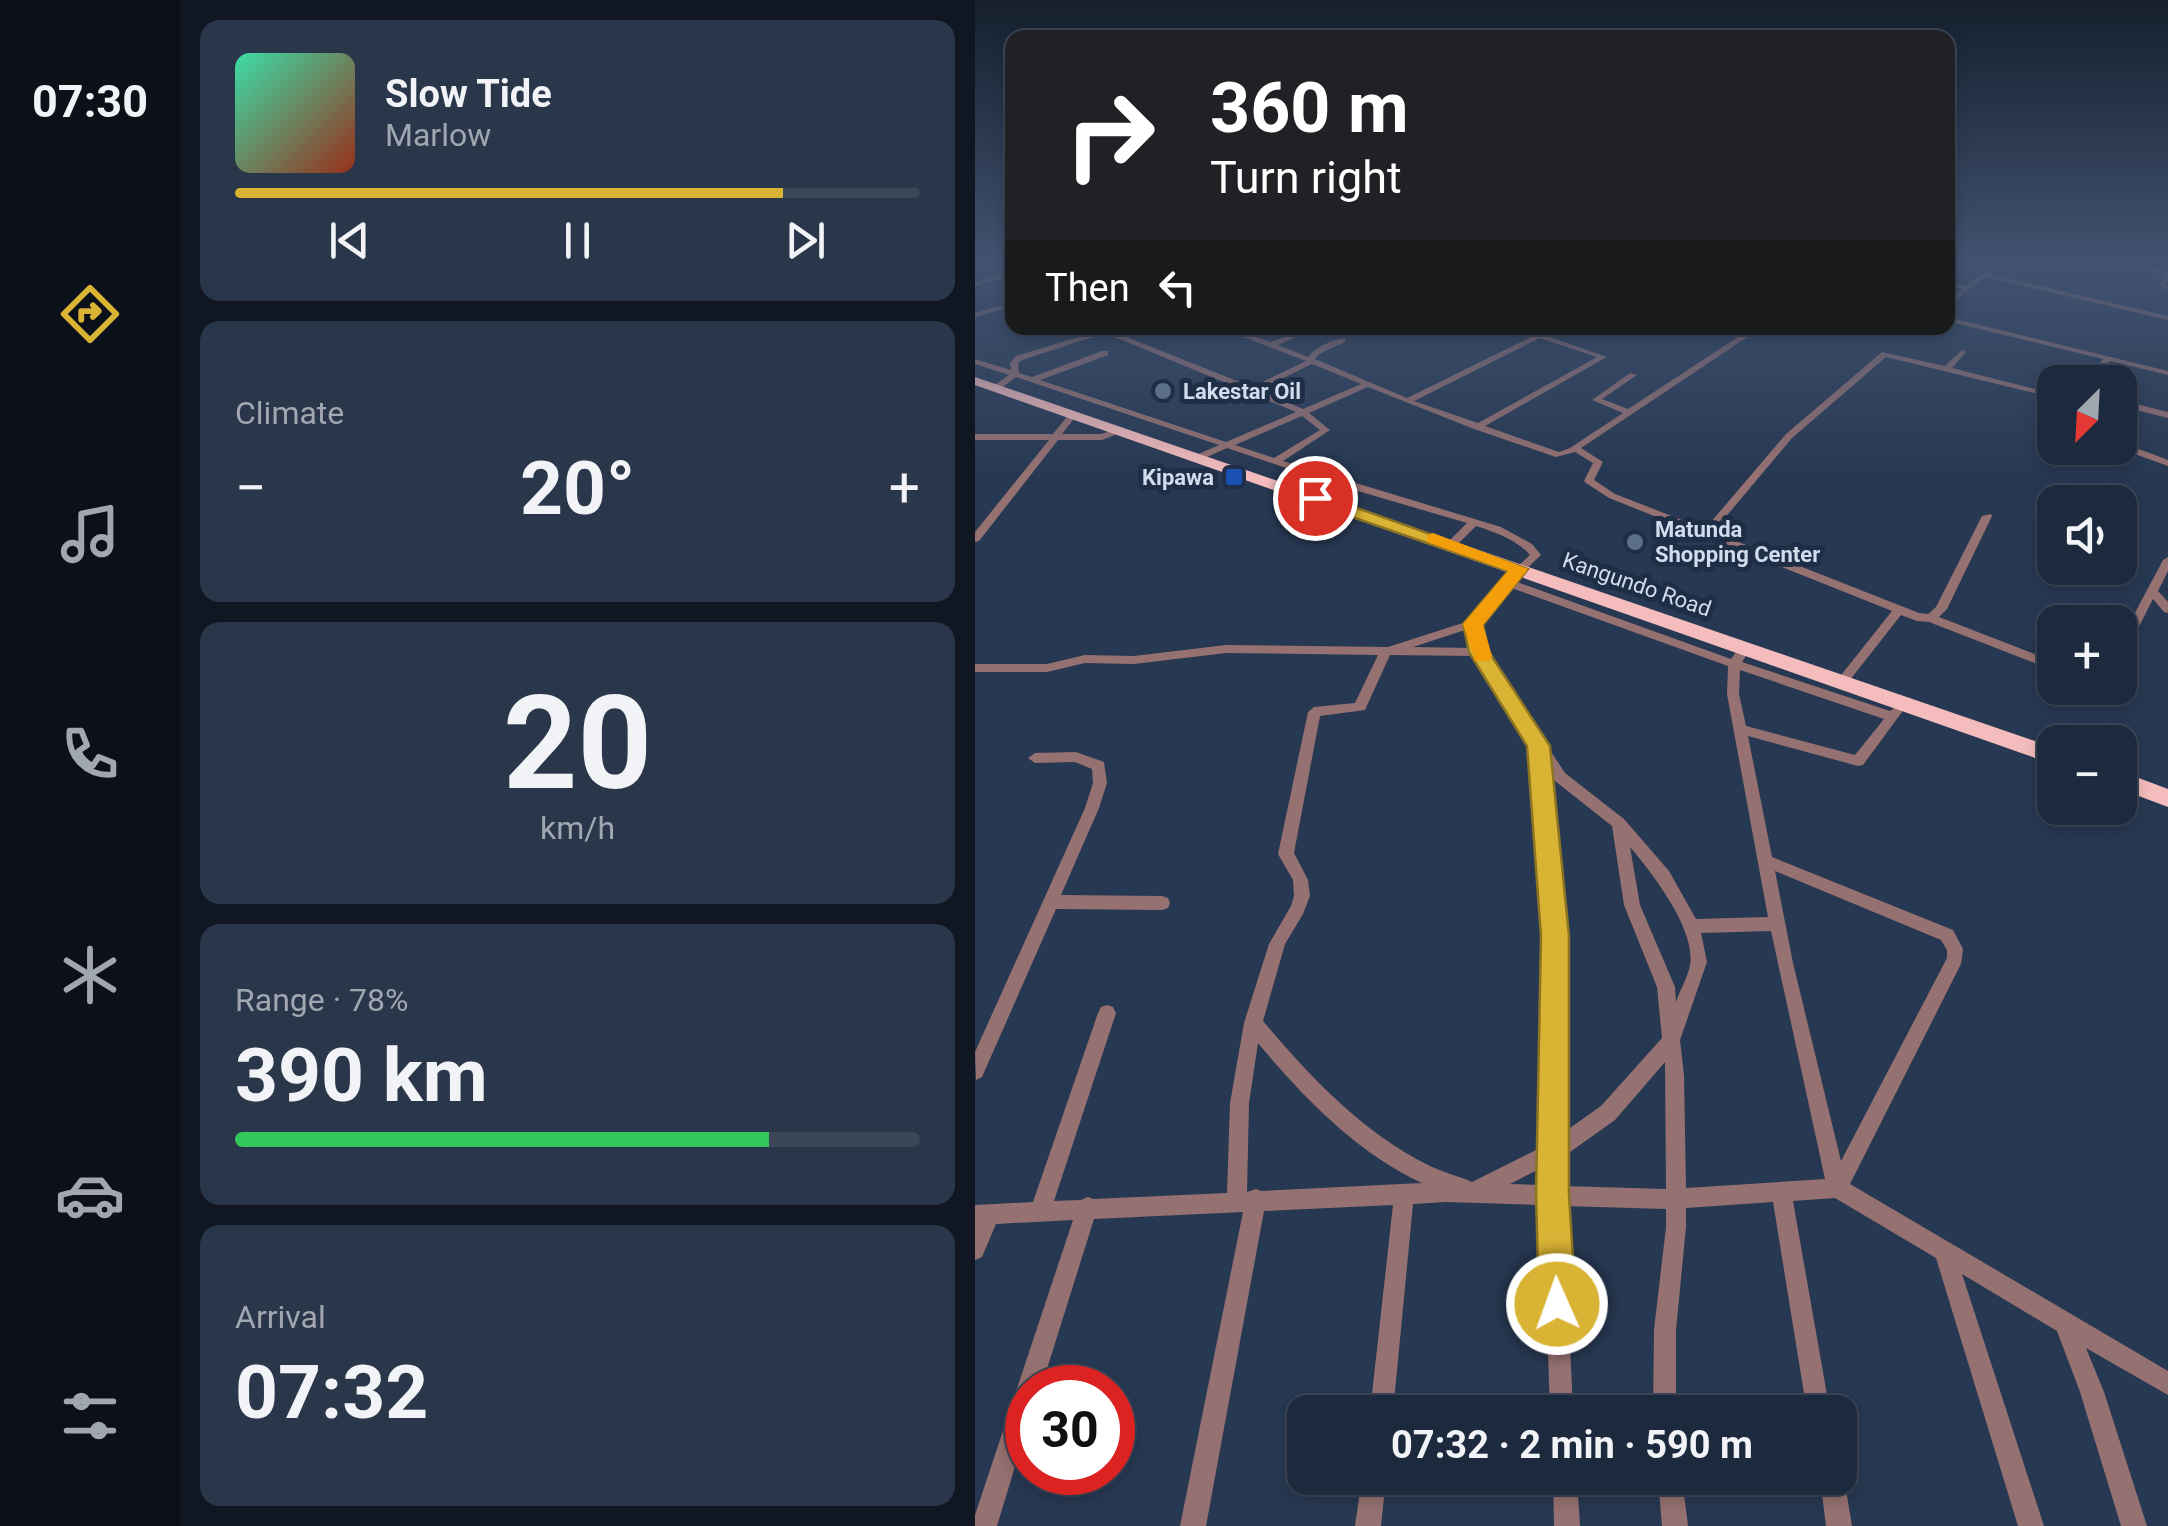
<!DOCTYPE html>
<meta charset="utf-8">
<style>
body{margin:0;font-family:Roboto,sans-serif;background:#2a3649;color:#f1f3f6;height:100vh;display:flex;flex-direction:column;font-size:38px;white-space:nowrap}
*{box-sizing:border-box;margin:0}
p{font-size:32px;color:#a0a7b0}
.icon{flex:none;width:55px;height:55px;fill:none;stroke:currentColor;stroke-width:2;stroke-linecap:round;stroke-linejoin:round}
.map{position:relative;flex:1;overflow:hidden}
.details{display:flex;flex-direction:column;gap:20px;padding:20px;background:#101722;width:795px}
.details>*{flex:none}
.guide{position:absolute;left:30px;top:30px;width:950px;height:305px;border-radius:20px;box-shadow:0 5px 15px #0003,0 0 0 2px #3b4658;background:#202124;color:#fff;overflow:hidden}
.needle{width:65px;rotate:204deg}
.tools{position:absolute;left:1062px;top:365px;display:grid;gap:20px}
.tools a{display:grid;place-items:center;width:100px;height:100px;border-radius:20px;background:#1d2a3e;box-shadow:0 5px 15px #0003,0 0 0 2px #3b4658;font-size:50px}
.speed{position:absolute;left:30px;top:1365px;display:flex;gap:20px;font-size:50px;font-weight:700;text-align:center}
.speed>*{display:grid;place-content:center;width:130px;height:130px;border-radius:50%;background:#1d2a3e;box-shadow:0 5px 15px #0003,0 0 0 2px #3b4658;line-height:1}
.speed .limit{border:15px solid #d22;background:#fff;color:#111}
.pin{position:absolute;display:grid;place-items:center;width:85px;height:85px;color:#fff;margin:-42px;border:5px solid #fff;border-radius:50%;box-shadow:0 2px 10px #0007}
.me{position:absolute;width:110px;margin:-55px;rotate:358deg;stroke-linejoin:round;filter:drop-shadow(0 0 8px #0008)}
.turn{display:flex;align-items:center;gap:35px;height:210px;padding:0 40px;font-size:45px}
.turn .icon{width:130px;height:130px;stroke-width:2.5}
.turn b{display:block;font-size:70px;line-height:85px}
.then{display:flex;align-items:center;height:95px;padding:0 40px;background:#0003;gap:20px;font-size:38px}
.big{font-size:75px;font-weight:700;line-height:1.1}
.details .widget{flex:1;display:flex;flex-direction:column;justify-content:center;gap:15px;min-width:0;padding:0 35px;border-radius:20px;background:#2a3649}
.details .dial{align-items:center;gap:0}
.dial b{font-size:130px;line-height:1}
.song{display:flex;align-items:center;gap:30px}
.cover{width:120px;height:120px;border-radius:15px;background:linear-gradient(135deg,hsl(160 70% 55%),hsl(10 70% 35%))}
.played{height:10px;border-radius:5px;background:linear-gradient(90deg,#d9b334 80%,#3b4658 80%)}
.keys{display:flex;justify-content:space-around;direction:ltr}
.heat{display:flex;justify-content:space-between;align-items:center;font-size:55px;direction:ltr}
.charge{height:15px;border-radius:8px;background:linear-gradient(90deg,#34c759 78%,#3b4658 0)}
.trip{position:absolute;left:312px;top:1395px;width:570px;height:100px;border-radius:20px;background:#1d2a3e;box-shadow:0 5px 15px #0003,0 0 0 2px #3b4658;font-weight:700;line-height:100px;text-align:center}
main{display:flex;flex:1;min-height:0}
.dock{display:flex;flex-direction:column;width:180px;justify-content:space-around;align-items:center;background:#0c1119;color:#a0a7b0}
.dock .icon{width:70px;height:70px}
.dock .current{color:#d9b334}
.dock b{font-size:45px;color:#f1f3f6}
.map>svg:first-child{display:block}
</style>
<main>
<nav class="dock">
<b>07:30</b>
<svg class="icon current" aria-label="directions" viewBox="0 0 24 24"><path d="M12 3l9 9-9 9-9-9zM9 14v-3h6M13 9l2 2-2 2"/></svg>
<svg class="icon" aria-label="music" viewBox="0 0 24 24"><path d="M9 18V5l10-2v13"/><circle cx="6" cy="18" r="3"/><circle cx="16" cy="16" r="3"/></svg>
<svg class="icon" aria-label="phone" viewBox="0 0 24 24"><path d="M5 4h4l2 5-3 2q2 4 5 5l2-3 5 2v4C11 20 4 13 5 4z"/></svg>
<svg class="icon" aria-label="climate" viewBox="0 0 24 24"><path d="M12 3v18M4 7l16 10M4 17L20 7"/></svg>
<svg class="icon" aria-label="car" viewBox="0 0 24 24"><path d="M5 17H2v-5l4-1 3-4h7l3 4 3 1v5h-3M9 17h6M6 11h13"/><circle cx="7" cy="17" r="2"/><circle cx="17" cy="17" r="2"/></svg>
<svg class="icon" aria-label="filters" viewBox="0 0 24 24"><path d="M4 7h16M4 17h16"/><circle cx="9" cy="7" r="2"/><circle cx="15" cy="17" r="2"/></svg>
</nav>
<section class="details">
<div class="widget">
<div class="song"><i class="cover"></i><div><b>Slow Tide</b><p>Marlow</p></div></div>
<div class="played"></div>
<div class="keys"><svg class="icon" aria-label="previous" viewBox="0 0 24 24"><path d="M18 5L8 12l10 7zM5 5v14"/></svg><svg class="icon" aria-label="pause" viewBox="0 0 24 24"><path d="M8 5v14M16 5v14"/></svg><svg class="icon" aria-label="next" viewBox="0 0 24 24"><path d="M6 5l10 7-10 7zM19 5v14"/></svg></div>
</div>
<div class="widget"><p>Climate</p>
<div class="heat"><a>−</a><b class="big">20°</b><a>+</a></div>
</div>
<div class="widget dial"><b>20</b><p>km/h</p></div>
<div class="widget"><p>Range · 78%</p><b class="big">390 km</b><div class="charge"></div></div>
<div class="widget"><p>Arrival</p><b class="big">07:32</b></div>
</section>
<div class="map">
<svg width="1193" height="1526" viewBox="0 0 1193 1526">
<rect width="100%" height="100%" fill="#273852"/>
<g fill="none" stroke-linecap="round" stroke-linejoin="round">
<g fill="#967171" fill-rule="evenodd">
<polygon points="1021,262 1028,262 1014,274 1193,316 1193,320 1010,277 972,307 972,301 988,289 972,285 972,281 992,286"/>
<polygon points="1143,262 1156,262 1193,271 1193,280 1190,284 1193,286 1193,290 1183,285 1191,275"/>
<polygon points="38,271 38,275 0,286 0,282"/>
<polygon points="38,302 38,306 0,317 0,313"/>
<polygon points="972,317 1193,371 1193,375 1135,361 1118,382 1110,382 1128,359 972,321"/>
<path d="M121,328H129L277,387L331,361L245,328C256,328 267,335 278,333C287,332 292,328 302,328L281,337L296,342L333,328H341L303,345L333,357C341,347 358,339 370,338V342L344,354L340,359L432,398L558,336L538,328H548L632,357L510,426L584,452L595,448L648,413L617,400L655,373L662,375L627,399L653,409L763,337L738,328H747L768,333L779,328H786L606,448L628,462L619,480L640,494L730,529L811,434L907,352L970,366L987,350L991,352L977,368L1080,394V398L911,357L817,438L738,532L944,613L953,614L961,607L1007,516L1016,514L1017,516L972,609L964,617L1080,662V671L954,622L942,621L926,615L871,685H863L861,682L863,679L917,611L634,498L611,483L609,481L618,463L600,452L581,457L499,429L393,387L334,413L355,430L308,461L526,527L557,544L566,555L539,581L756,659L766,645H774L776,648L767,662L915,711L921,707L926,709L927,712L888,765L883,766L773,736L797,857L978,930L988,949L986,964L875,1184L1193,1371V1395L1111,1348L1129,1392L1172,1526H1146L1105,1392L1082,1331L987,1274L1069,1526H1043L961,1258L860,1198L818,1201L855,1412H832L798,1202L711,1208V1227L701,1330V1412H678L679,1330L691,1227V1209L589,1206L598,1412H575L568,1205L471,1202L438,1204L418,1412H395L418,1205L289,1211L231,1526H205L268,1212L119,1219L66,1388H52V1427L22,1526H0V1515L98,1220L21,1224L7,1257L0,1260V1205L58,1202L123,1013L126,1007L132,1005L138,1007L141,1013L79,1201L106,1200L113,1197L118,1199L252,1193L255,1103L269,1023L294,944L316,906L319,896L318,880L303,854L333,712L339,707L380,703L403,655L251,653L159,664L110,663L72,672H0V664H72L110,655L159,656L251,645L413,647L494,621L528,580L555,555C542,540 520,532 501,526L480,547H472V543L492,523L359,484L252,448L225,460H219V456L244,445L41,377L24,390H18V386L34,375L0,364V359L36,370L35,363L41,356L124,331ZM130,333L321,412L251,442L65,380L133,355V351H127L57,377L44,373L43,363L47,360ZM565,338L622,357L503,423L439,401ZM337,364L386,384L328,409L284,390ZM327,416L345,430L299,458L260,445ZM534,587L753,666L752,694L793,917L721,919L694,871L649,819L590,773L510,652L504,624ZM493,629L497,648L438,647ZM415,655L500,656L558,745L572,936L569,1146L497,1182C483,1176 467,1172 453,1165C388,1133 334,1076 288,1021L310,944L328,914L335,896L333,880L319,853L345,716L390,710ZM765,670L909,719L880,755L771,726L764,694ZM573,769L580,781L637,826L649,905L682,987L687,1038L626,1106L588,1133V936ZM655,847C677,873 721,929 715,965C713,977 705,990 701,1002L700,987L665,905ZM800,871L966,940L972,950V958L866,1161L818,963ZM796,931L850,1179L711,1188L709,1075L705,1040L732,962L726,933ZM283,1043C328,1097 382,1153 447,1183L286,1191L281,1189L272,1192L274,1103ZM690,1062L691,1189L588,1186V1157L640,1120ZM568,1167V1185L535,1184Z"/>
<polygon points="804,328 814,328 838,335 834,337"/>
<polygon points="1145,400 1193,412 1193,418 1145,406"/>
<polygon points="98,412 102,415 87,434 126,434 146,428 150,431 127,440 83,440 4,541 0,542 0,532 74,440 0,440 0,434 78,434 95,413"/>
<polygon points="1080,424 1080,434 1073,435 1072,433"/>
<polygon points="1145,442 1193,460 1193,466 1143,448"/>
<polygon points="1193,557 1193,571 1183,591 1193,602 1193,613 1189,612 1178,599 1151,652 1145,656 1145,641 1188,560"/>
<polygon points="101,752 129,762 132,783 124,808 86,895 187,896 193,898 195,903 193,908 187,910 81,909 7,1077 1,1080 0,1052 110,808 118,783 117,769 100,762 60,763 53,758 60,753"/>
<polygon points="865,1469 869,1478 877,1526 851,1526 845,1478 865,1478"/>
<polygon points="387,1478 411,1478 406,1526 380,1526"/>
<polygon points="578,1478 602,1478 605,1526 579,1526"/>
<polygon points="683,1478 707,1478 713,1526 687,1526"/>
</g>
<g fill="#f4bcbc" fill-rule="evenodd">
<polygon points="0,377 1080,748 1080,765 0,385"/>
<polygon points="1145,771 1193,789 1193,807 1145,789"/>
</g>
</g>
<linearGradient id="sky" x2="0" y2="1"><stop stop-color="#151f2d"/><stop offset="0.55" stop-color="#415371"/><stop offset="1" stop-color="#415371" stop-opacity="0"/></linearGradient>
<rect width="1193" height="476" fill="url(#sky)"/>
<polygon fill="#d9b334" stroke="#8d7422" stroke-width="2.5" points="340,493 553,569 508,625 514,652 575,746 594,936 594,1195 601,1304 595,1316 582,1322 570,1316 564,1304 561,1195 566,936 552,746 494,652 488,624 533,571 334,502 332,498"/>
<polygon fill="#f59e0b" points="458,533 553,569 508,625 517,656 514,661 500,661 488,624 533,571 452,542 452,535"/>
<g fill="#5c6f8a" stroke="#1e2e47" stroke-width="4">
<circle cx="188" cy="391" r="10"/>
<circle cx="660" cy="542" r="10"/>
</g>
<rect fill="#1a4fb4" stroke="#1e2e47" stroke-width="4" x="249" y="467" width="20" height="20" rx="5"/>
<g text-anchor="middle" stroke-width="10" stroke-linejoin="round" paint-order="stroke">
<g font-size="22" font-weight="bold" fill="#d1dcec" stroke="#1e2e47" text-anchor="start">
<text x="208" y="399">Lakestar Oil</text>
<text x="239" y="485" text-anchor="end">Kipawa</text>
<text x="680" y="537">Matunda<tspan x="680" dy="25">Shopping Center</tspan></text>
</g>
<g font-size="22" fill="#d1dcec" stroke="#1e2e47">
<text transform="translate(662 584) rotate(19)" y="8">Kangundo Road</text>
</g>
</g>
</svg>
<div class="tools">
<a><svg class="needle" viewBox="-14 -14 28 28"><path d="M0-13l5 13h-10z" fill="#e53935"/><path d="M0 13l5-13h-10z" fill="#a0a7b0"/></svg></a>
<a><svg class="icon" aria-label="sound" viewBox="0 0 24 24"><path d="M4 9h4l5-4v14l-5-4H4zM17 9q2 3 0 6"/></svg></a>
<a>+</a>
<a>−</a>
</div>
<div class="speed"><div class="limit">30</div></div>
<div class="pin" style="left:340px;top:498px;background:#d93025"><svg class="icon" aria-label="arrive" viewBox="0 0 24 24"><path d="M6 21V4h12l-3 4 3 4H6"/></svg></div>
<svg class="me" style="left:582px;top:1304px" viewBox="-20 -20 40 40"><circle r="17" fill="#d9b334" stroke="#fff" stroke-width="3"/><path d="M0-11L8 9 0 5-8 9z" fill="#fff"/></svg>
<div class="trip">07:32 · 2 min · 590 m</div>
<div class="guide">
<div class="turn"><svg class="icon" aria-label="right" viewBox="0 0 24 24"><path d="M7 20v-9h11M14 6l5 5-5 5"/></svg><div><b>360 m</b>Turn right</div></div>
<div class="then">Then<svg class="icon" aria-label="left" viewBox="0 0 24 24"><path d="M17 20v-9H6M10 6l-5 5 5 5"/></svg></div>
</div>
</div>
</main>
